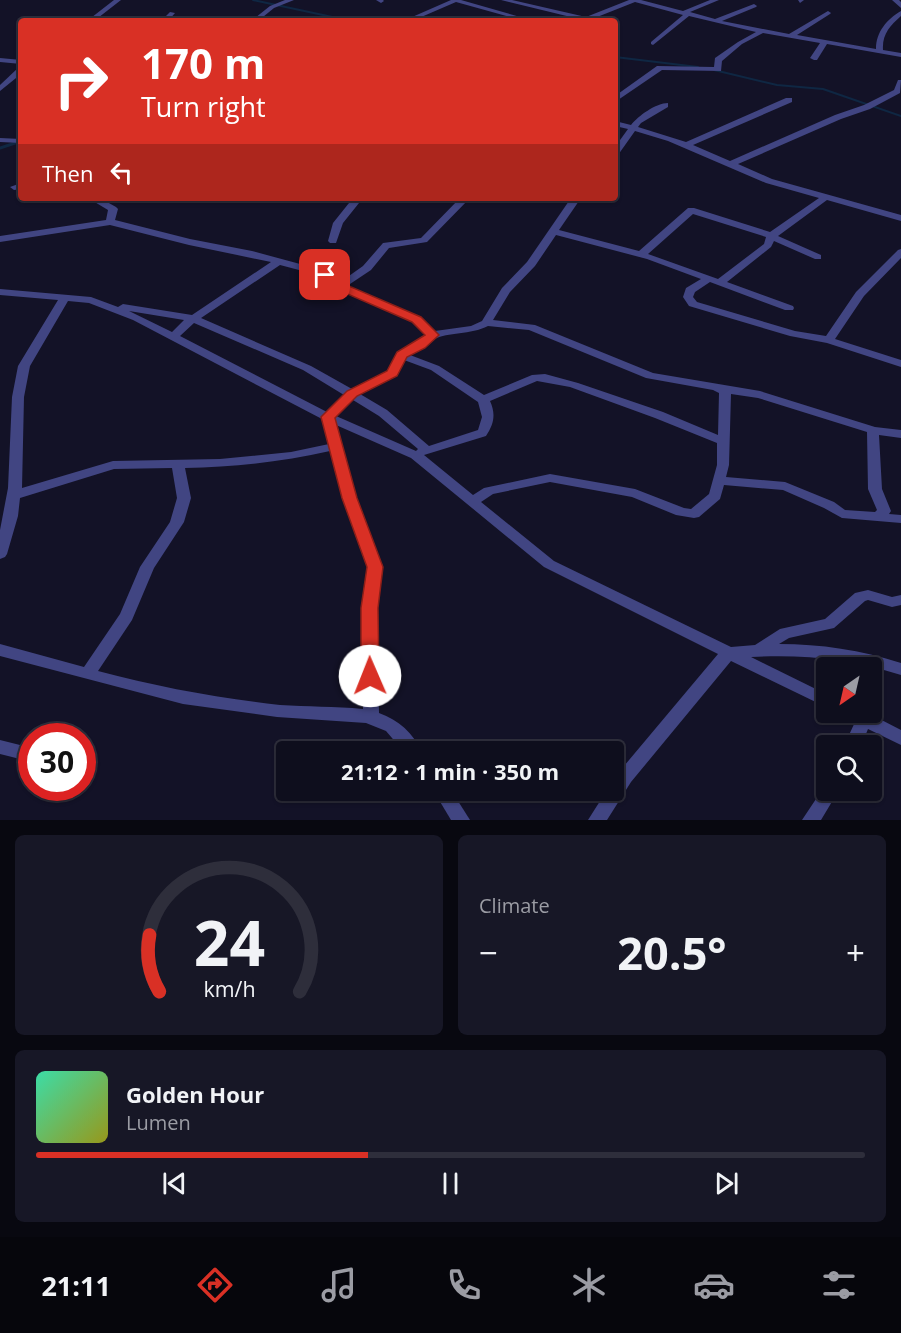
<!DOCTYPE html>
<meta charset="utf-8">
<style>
body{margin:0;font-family:"Open Sans",sans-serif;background:#171726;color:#f1f3f6;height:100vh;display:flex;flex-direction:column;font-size:22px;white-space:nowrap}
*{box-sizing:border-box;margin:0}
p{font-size:20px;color:#9b9ca4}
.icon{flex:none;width:33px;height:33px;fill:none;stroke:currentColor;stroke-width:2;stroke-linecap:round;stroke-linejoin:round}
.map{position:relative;height:820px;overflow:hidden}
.side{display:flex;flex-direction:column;gap:15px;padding:15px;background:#080810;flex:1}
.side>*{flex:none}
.hud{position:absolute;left:18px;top:18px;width:600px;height:183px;border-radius:6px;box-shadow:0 2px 4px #0004,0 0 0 2px #2e2e3b;background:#d93025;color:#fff;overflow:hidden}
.needle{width:39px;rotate:214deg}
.buttons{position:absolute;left:816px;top:657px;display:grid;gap:12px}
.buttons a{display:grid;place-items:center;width:66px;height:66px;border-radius:6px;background:#0e0e1d;box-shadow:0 2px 4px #0004,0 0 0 2px #2e2e3b;font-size:30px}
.speed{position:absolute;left:18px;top:723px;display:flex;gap:12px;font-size:30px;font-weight:700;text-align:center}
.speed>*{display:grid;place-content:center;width:78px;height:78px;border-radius:50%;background:#0e0e1d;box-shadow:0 2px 4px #0004,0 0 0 2px #2e2e3b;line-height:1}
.speed .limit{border:9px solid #d22;background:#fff;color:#111}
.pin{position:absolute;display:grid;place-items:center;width:51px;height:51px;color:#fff;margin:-26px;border-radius:12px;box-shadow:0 3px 9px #0006}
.me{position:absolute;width:66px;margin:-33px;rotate:359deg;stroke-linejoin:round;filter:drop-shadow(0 0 4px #0008)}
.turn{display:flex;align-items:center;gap:21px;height:126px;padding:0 24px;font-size:27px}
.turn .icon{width:78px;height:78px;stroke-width:2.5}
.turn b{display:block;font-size:42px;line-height:51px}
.then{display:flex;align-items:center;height:57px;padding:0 24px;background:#0003;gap:12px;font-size:22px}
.big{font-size:45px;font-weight:700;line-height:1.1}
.side .widget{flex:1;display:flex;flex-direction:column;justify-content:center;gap:9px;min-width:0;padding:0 21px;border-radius:9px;background:#171726}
.side .dial{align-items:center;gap:0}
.dial svg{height:156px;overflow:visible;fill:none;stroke:#2e2e3b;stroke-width:7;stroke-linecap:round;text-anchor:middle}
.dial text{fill:#f1f3f6;stroke:none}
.song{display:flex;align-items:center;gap:18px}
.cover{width:72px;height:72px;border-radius:9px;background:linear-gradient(135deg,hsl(160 70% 55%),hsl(60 70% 35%))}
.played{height:6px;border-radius:3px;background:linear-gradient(90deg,#d93025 40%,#2e2e3b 40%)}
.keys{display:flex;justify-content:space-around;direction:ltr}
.heat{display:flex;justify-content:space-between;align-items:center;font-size:33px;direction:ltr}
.side .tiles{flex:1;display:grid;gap:15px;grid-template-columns:1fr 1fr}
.widget:last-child{grid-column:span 2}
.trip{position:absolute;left:276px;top:741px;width:348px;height:60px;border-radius:6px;background:#0e0e1d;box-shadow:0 2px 4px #0004,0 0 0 2px #2e2e3b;font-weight:700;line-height:60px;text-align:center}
.menu{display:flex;height:96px;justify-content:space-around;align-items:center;background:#06060c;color:#9b9ca4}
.menu .icon{width:42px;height:42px}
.menu .selected{color:#d93025}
.menu b{font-size:27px;color:#f1f3f6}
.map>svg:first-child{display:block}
</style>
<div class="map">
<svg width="901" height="820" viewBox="0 0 901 820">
<rect width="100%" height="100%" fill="#131227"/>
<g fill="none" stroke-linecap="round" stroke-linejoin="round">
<g stroke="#0f2743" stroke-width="2">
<polyline points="253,0 351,21"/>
<polyline points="615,57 698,67"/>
<polyline points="714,70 777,85 823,89 901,116"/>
</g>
<polyline stroke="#0f2743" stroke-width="3" points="0,148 21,141"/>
<g fill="#414582" fill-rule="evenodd">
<polygon points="114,0 121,0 94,21 87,21"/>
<polygon points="285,0 294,0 274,8 258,21 251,21 270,6"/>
<polygon points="376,0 383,0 384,1 381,3"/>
<polygon points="451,0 461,0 534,21 524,21 456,2 412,21 403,21"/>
<path d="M501,0H512L586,17L629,0H641L683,11L710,0H719L690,12L715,19L754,4L757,6L756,7L722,21L789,34L828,11L831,13L830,14L797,35L876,49C876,32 887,19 901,11V16C890,26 882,34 883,50L901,53V57L827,44L817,60H814L810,58L820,43L763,33L742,44L722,61L721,71L662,70L615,102V96L657,66L714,67L715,58L738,42L756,32L689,16L653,45L651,44V42L683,15L635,2L587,21H578L579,19Z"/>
<polygon points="798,0 804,0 800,3"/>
<polygon points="892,0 899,0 901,2 901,8"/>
<polygon points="170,12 175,13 168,21 161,21"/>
<polygon points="0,58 21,60 21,64 0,62"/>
<polygon points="18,68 21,68 21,74 0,91 0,85"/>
<path d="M898,80H901L900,93L870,109L841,119L738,164L772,179L901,215V221L827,200L778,236L821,255V259H815L774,241L771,247L727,282L793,306L794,308L793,310H785L710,282L695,292L693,297L697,302L795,331L826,336L856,292L898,250L901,249V258L864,296L835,339L901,360V367L827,343L790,336L689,306L683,297L686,288L701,279L647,259L556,235L535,266L510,292L493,320L535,325L653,373L760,391L875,427L901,430V438L879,435L882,489L891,511L889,514L901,515V523L842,518L824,508L783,490L724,485L720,499L699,517L694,518L676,515L632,497L550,482L493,494L481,502L554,561L731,647L755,645L780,629L825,619L855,593L868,590L892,597L901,595V605L892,607L868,600L865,601L834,628L789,638L779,644C821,644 861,650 901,663V675C851,659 803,654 751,657L826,694V707L731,661L631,782L607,820H588L607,790H614V780L619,772L718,654L544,567L411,458L336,425L356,498L382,567L377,608L379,713C399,720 413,733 422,752H404L386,731L366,723L277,717L183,704L0,656V644L84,667L120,614L140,567L170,522L177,498L172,468L114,469L20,498L18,516L7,554L5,557L0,559V530L8,488L12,397L18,366L58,300L0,295V289L91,297L118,307L123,304L192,315L271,262L189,245L110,225L0,242V236L106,220L108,210L88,198H100L116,207L118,209L115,220L190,239L252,251L326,271L339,283L363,266L383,243L421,238L460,198H470L427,242L389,248L371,270L347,286L420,318L435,331L471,326L482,321L502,288L527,262L571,198H581L559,230L639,251L688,208H694L770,232L819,198L766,183L668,141L635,131L618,155L615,156V147L628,129L615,126V121L631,125C638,116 656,103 668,103V107L641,123L638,127L686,142L786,98H792V102L693,145L730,161L835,115L864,105L894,90ZM693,214L766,237L764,244L718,279L648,254ZM280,265L318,275L329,286L412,322L426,335L417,343L397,353L387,371L352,389L311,366L201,318ZM68,301L89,303L133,320L322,419L329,444L291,452L220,459L113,461L22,488L24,397L30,366ZM129,311L184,320L172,332ZM194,323L303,370L344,395L327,412L180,336ZM488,326L529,330L646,378L713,390L719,393L718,435L663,412L578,383L545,374L532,375L484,395L439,366L410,355C419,350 427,343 435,339C447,332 471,335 488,326ZM404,360L431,370L478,402L482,417L478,430L429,446L387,410L360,394L396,375ZM537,381L570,387L655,418L717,443V465L709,494L691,509L684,508L635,489L550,474L484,488L473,495L424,455L486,436C494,424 496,414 490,401ZM731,394L758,398L867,432L868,489L877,510L875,512L845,510L834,502L785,482L726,477L729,465ZM353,400L379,416L418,449L416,451L336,416ZM330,451L342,498L368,567L363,608V709C335,706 307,707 280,705C218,698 158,687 98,671L132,620L154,568L184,522L191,498L185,468C234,467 282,462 330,451Z"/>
<polygon points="0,138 21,139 21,143 0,142"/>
<polygon points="21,183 21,189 14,190 10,187"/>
<polygon points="353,198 363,198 343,223 336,243 330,243 328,241 333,223"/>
<polygon points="842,712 866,712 901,730 901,745 868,729 861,746 844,746 855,722 844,717"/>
<polygon points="0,740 32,748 32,762 0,754"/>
<polygon points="82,759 88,761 91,767 89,772 83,774"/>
<polygon points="826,784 826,790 839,790 821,820 802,820"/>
<polygon points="433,790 451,790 470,820 451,820"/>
</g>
</g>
<polygon fill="#d93025" stroke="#8d1f18" stroke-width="1.5" points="321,272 329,272 337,281 421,317 439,335 425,348 407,357 397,376 357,396 335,418 357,498 383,567 378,608 379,676 376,681 364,681 361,676 361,608 367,567 342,498 321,417 347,391 387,371 397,352 425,335 412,322 329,286 320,275"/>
</svg>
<div class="buttons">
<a><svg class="needle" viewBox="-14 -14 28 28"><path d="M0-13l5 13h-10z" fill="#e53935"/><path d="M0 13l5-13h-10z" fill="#9b9ca4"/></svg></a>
<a><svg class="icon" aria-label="search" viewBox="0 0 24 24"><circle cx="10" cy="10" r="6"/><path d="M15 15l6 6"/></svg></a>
</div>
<div class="speed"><div class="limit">30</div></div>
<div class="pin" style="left:325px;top:275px;background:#d93025"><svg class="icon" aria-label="arrive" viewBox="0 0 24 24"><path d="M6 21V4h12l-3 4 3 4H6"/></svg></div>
<svg class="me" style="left:370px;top:676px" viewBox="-20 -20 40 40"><circle r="19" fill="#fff"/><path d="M0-13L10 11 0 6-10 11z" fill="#d93025"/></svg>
<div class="trip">21:12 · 1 min · 350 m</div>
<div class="hud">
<div class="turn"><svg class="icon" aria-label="right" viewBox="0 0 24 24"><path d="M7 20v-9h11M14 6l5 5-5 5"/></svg><div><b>170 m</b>Turn right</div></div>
<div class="then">Then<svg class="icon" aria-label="left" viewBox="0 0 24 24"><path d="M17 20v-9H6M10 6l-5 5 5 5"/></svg></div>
</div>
</div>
<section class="side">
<div class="tiles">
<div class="widget dial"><svg viewBox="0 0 100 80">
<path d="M14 69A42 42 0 1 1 86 69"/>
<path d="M14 69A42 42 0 0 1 9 40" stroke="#d93025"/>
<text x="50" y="56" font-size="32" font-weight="700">24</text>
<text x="50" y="72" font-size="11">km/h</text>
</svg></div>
<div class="widget"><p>Climate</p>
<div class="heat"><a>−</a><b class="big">20.5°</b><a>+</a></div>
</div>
<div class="widget">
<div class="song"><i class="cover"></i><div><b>Golden Hour</b><p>Lumen</p></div></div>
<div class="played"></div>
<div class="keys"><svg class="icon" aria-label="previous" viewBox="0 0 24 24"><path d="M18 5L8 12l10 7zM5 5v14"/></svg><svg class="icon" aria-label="pause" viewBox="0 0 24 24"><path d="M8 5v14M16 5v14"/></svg><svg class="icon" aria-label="next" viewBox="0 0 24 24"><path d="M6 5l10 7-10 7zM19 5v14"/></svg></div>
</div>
</div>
</section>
<nav class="menu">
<b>21:11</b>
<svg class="icon selected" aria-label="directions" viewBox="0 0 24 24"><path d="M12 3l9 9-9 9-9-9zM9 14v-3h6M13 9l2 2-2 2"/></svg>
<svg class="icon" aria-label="music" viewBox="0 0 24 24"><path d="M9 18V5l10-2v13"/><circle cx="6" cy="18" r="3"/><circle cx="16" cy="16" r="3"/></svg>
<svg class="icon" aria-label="phone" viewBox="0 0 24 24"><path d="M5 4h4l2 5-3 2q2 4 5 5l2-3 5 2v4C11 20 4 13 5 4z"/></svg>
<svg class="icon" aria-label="climate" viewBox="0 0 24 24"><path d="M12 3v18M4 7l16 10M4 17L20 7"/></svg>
<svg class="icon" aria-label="car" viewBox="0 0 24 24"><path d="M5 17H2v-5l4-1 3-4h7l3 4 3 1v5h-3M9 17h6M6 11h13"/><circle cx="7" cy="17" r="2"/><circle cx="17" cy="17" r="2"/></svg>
<svg class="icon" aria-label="filters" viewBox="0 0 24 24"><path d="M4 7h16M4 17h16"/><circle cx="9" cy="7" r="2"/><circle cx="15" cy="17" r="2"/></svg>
</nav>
